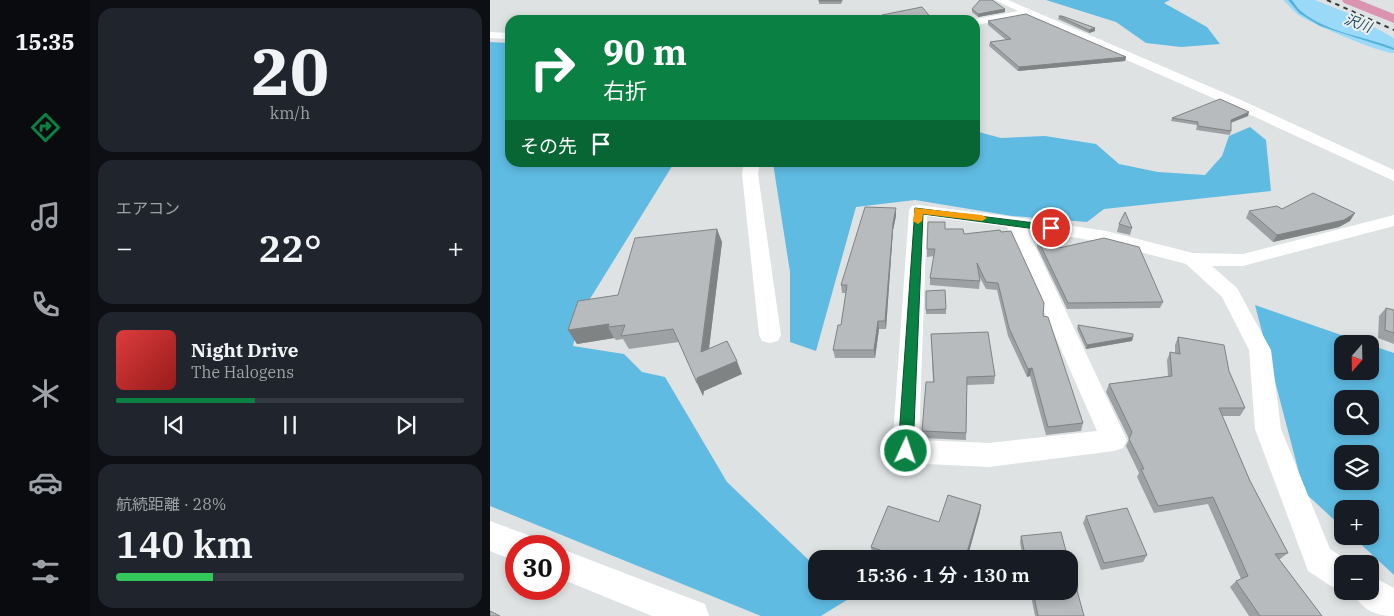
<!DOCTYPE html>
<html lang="ja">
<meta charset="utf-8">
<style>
body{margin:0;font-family:"IBM Plex Serif","Noto Sans JP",serif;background:#20242c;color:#f1f3f6;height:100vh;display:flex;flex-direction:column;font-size:19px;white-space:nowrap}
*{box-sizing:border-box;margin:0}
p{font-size:16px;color:#9ea1a6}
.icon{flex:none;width:28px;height:28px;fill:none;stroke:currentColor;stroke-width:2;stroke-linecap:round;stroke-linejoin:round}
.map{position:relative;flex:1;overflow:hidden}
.drawer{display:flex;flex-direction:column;gap:8px;padding:8px;background:#0d0f14;width:400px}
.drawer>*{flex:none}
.guide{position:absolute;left:15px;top:15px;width:475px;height:152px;border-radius:15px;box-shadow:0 2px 8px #0003;background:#0b8043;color:#fff;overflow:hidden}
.needle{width:32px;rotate:200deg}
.tools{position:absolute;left:844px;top:335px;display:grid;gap:10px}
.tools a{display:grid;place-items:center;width:45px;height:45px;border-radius:10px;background:#171b24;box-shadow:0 2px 8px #0003;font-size:25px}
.speed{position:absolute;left:15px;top:535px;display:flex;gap:10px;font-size:25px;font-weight:700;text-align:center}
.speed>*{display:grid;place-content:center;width:65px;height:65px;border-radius:50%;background:#171b24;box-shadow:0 2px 8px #0003;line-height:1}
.speed .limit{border:8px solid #d22;background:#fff;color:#111}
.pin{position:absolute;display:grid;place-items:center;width:42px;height:42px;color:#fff;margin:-21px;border:2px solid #fff;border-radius:50%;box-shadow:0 1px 5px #0007}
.me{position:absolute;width:55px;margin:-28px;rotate:3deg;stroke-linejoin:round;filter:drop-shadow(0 0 4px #0008)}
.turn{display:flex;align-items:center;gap:18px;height:105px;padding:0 15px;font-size:22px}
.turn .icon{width:65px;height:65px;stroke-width:2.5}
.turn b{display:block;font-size:35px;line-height:42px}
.then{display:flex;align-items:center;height:48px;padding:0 15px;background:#0003;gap:10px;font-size:19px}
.big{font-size:38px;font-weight:600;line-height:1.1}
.drawer .card{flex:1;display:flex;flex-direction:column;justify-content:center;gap:8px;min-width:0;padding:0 18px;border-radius:15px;background:#20242c}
.drawer .dial{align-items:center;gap:0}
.dial b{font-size:65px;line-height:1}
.song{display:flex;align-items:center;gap:15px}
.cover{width:60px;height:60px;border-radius:8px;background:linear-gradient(135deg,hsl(0 70% 55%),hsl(0 70% 35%))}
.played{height:5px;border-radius:2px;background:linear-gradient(90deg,#0b8043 40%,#363941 40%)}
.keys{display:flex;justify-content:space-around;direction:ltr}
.heat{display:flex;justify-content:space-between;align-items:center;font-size:28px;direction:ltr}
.charge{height:8px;border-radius:4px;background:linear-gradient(90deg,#34c759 28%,#363941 0)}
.trip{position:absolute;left:318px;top:550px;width:270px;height:50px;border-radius:15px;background:#171b24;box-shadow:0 2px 8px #0003;font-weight:600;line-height:50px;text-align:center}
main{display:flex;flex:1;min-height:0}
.menu{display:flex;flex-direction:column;width:90px;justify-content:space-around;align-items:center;background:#090b0e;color:#9ea1a6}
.menu .icon{width:35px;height:35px}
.menu .on{color:#0b8043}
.menu b{font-size:22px;color:#f1f3f6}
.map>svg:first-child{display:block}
</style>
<main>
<nav class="menu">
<b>15:35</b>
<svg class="icon on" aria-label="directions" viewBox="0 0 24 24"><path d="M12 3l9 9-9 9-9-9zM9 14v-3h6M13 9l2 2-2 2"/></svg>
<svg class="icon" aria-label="music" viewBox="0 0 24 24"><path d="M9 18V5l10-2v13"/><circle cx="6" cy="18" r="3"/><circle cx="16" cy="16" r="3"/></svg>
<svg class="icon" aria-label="phone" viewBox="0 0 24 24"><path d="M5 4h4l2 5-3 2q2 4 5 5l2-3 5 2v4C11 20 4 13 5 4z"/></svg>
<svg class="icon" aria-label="climate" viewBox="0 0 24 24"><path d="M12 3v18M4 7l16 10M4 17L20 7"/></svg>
<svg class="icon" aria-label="car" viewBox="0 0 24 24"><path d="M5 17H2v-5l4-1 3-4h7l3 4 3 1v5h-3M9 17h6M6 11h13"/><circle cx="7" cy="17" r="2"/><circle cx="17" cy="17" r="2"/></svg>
<svg class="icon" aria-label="filters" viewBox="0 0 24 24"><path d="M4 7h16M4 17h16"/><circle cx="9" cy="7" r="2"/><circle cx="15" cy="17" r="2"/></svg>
</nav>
<section class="drawer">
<div class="card dial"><b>20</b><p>km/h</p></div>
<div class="card"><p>エアコン</p>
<div class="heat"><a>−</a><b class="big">22°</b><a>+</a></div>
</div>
<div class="card">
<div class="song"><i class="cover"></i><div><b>Night Drive</b><p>The Halogens</p></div></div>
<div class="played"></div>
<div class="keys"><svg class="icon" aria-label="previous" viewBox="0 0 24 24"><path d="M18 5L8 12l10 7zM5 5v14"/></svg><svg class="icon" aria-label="pause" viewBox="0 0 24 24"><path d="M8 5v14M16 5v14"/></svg><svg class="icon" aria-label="next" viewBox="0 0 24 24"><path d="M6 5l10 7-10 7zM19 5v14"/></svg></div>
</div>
<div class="card"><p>航続距離 · 28%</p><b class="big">140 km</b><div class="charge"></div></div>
</section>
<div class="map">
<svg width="904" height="616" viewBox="0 0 904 616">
<rect width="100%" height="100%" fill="#dee2e3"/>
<path fill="#9adaf8" d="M793,0H825L860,14L904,38V53C892,54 823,24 810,16C804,12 799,5 793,0Z"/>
<g fill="#5fbbe2" fill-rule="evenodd">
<polygon points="556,0 680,0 674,3 717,27 730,44 691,47 656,43 626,22"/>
<polygon points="0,42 20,43 20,162 184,163 90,315 83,346 134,354 152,372 175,377 237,482 326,567 326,591 352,591 360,598 331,616 271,616 0,506"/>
<polygon points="760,127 776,140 781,191 614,209 597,222 522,216 425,200 366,207 326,351 300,342 300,272 283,163 485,162 485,131 511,138 555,136 606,144 629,164 668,172 715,175 732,156 739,136"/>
<path d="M765,305L877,344H852V371H880V345L904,353V575L862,536H880V509H852V527L814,492ZM852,399H880V426H852ZM852,454H880V481H852Z"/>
</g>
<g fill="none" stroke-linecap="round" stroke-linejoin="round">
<path fill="#56b3d9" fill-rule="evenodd" d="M798,0H802C805,4 808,9 812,12C838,33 874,36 904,48V50L830,26L809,13Z"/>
<g fill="#fff" fill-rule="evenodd">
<polygon points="505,0 518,0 751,100 904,170 904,181 741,106 537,16 485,25 485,20 481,20 528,11"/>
<polygon points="0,32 20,33 20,39 0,38"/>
<polygon points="254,162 270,162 268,174 291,335 288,341 280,343 272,341 269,335 252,174"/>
<path d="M428,205L524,217L616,231L703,253L753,254L904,215V226L753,266H722L747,288L781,350L791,429L840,549L863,564H852V590L841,586L818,571L814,560L765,429L759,350L732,297L696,264L616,243L537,229L637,440L633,448L624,451L499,467L415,463L406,459L402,451L419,210L422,206ZM437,216L517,227L607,431L499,443L429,440Z"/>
<polygon points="0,521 38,535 42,546 26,546 26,561 0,551"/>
<polygon points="69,548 215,604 219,616 162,616 69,578"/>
<path d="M880,575L904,588V616C885,616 870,609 863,591H880Z"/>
</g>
<polygon fill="#da94b0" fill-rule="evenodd" points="852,0 869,0 904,14 904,23 854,3"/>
<polyline stroke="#373839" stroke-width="2" stroke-dasharray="4.5 4.5" stroke-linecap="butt" points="837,0 904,30"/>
</g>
<g fill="#9da1a3">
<polygon points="353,0 351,4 329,4 329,1"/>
<polygon points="482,9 515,9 515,12 488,17 482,12"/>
<polygon points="569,16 605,28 605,31 599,33 568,19"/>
<polygon points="498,21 636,57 635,61 528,71 499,46 500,42 516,40 498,25"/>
<polygon points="758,116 741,123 741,131 740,135 706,130 707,125 681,121 682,118"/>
<polygon points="792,209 860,221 849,227 783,242 756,218 759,211"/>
<polygon points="406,216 403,230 396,329 389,329 385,358 345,358 343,350 351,325 356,293 352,293 351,285"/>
<polygon points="629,224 642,228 640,235 627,232"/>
<polygon points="455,229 474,234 553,316 593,423 591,431 556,435 540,376 537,377 518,336 507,290 496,289 489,276 490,281 489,289 440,285 440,278 444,256 437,257 437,249"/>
<polygon points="548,240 569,248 673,302 670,308 577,309 547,247"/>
<polygon points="232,242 219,348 252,374 214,391 213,396 189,342 139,349 133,339 126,340 124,338 87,344 78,330"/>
<polygon points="436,291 456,309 456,314 436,314"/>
<polygon points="896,308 904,310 904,344 888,338 889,316"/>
<polygon points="588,325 643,337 642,341 596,349 587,329"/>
<polygon points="441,334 505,376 504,384 477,385 476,440 432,438 432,431 443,382"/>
<polygon points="688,337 739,371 755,408 750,416 732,416 760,481 798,553 790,559 789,559 832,616 759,616 740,587 746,581 751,579 718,504 664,513 647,477 649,473 636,446 639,439 616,392 619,384 678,376 677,360 680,352 685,353 685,345"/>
<polygon points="490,512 477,559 398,559 382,554 381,547 449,522"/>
<polygon points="596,516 657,555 653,562 611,570 593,523"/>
<polygon points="531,536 578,559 533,559 530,542"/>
<polygon points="540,591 579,591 594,616 545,616"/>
</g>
<g fill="#808384">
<polygon points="515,9 515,12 488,17 488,14"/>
<polygon points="605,28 605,31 599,33 599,30"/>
<polygon points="636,57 635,61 528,71 529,67"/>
<polygon points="759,112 758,116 739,123 741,120"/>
<polygon points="406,208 406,216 403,230 396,329 395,321 403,223"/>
<polygon points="865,213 860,221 849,227 783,242 787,235"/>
<polygon points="227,229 232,242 217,365 211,352"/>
<polygon points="388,321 389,329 385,358 384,350"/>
<polygon points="119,324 118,327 124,338 87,344 78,330"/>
<polygon points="643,337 642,341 596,349 597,345"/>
<polygon points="247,361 252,374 214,391 213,396 207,383 207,378"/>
<polygon points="542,368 540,376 537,377 538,369"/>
<polygon points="491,505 490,512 477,559 475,559"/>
</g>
<g fill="#b7bbbd" stroke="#808384">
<rect x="329" y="0" width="22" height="1"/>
<polygon points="490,0 502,0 515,9 488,14 482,9"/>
<polygon points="432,7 443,20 393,20 392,15"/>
<polygon points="536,14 636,57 529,67 500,42 521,39 498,21"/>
<polygon points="569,16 572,16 605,28 599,30"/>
<polygon points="730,99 759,112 741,120 741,131 708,126 708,122 682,118"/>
<polygon points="823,193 865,213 854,220 787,235 759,211 787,206 792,209"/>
<polygon points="375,207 406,208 403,223 395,321 388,321 384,350 343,350 348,325 351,325 357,285 351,285"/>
<polygon points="635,212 642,228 629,224"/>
<polygon points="438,222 455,222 455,229 473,229 474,234 510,230 511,232 521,231 554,303 553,316 558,317 593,423 558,427 542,368 538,369 519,328 508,283 496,282 487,263 490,281 440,278 445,249 437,249"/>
<polygon points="227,229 211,352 237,341 247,361 207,378 207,383 183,329 131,336 135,325 118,327 119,324 78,330 88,301 128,295 145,238"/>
<polygon points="614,238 649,247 673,302 578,303 548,240 567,241 569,248"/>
<polygon points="455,290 456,309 436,310 436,291"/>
<polygon points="896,308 904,310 904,333 895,330"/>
<polygon points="588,325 643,334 643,337 597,345"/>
<polygon points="498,332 505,376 477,377 476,433 432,431 436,382 444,382 441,334"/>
<polygon points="688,337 734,345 739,371 755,408 729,408 760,481 798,553 785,554 832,616 770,616 746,581 758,576 723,497 668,506 651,469 654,469 639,439 642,432 619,384 682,376 680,352 690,354"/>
<polygon points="458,495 491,505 475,559 416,559 381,547 398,506 449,522"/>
<polygon points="637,508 657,555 614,563 596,516"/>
<polygon points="571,532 578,559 536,559 531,536"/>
<polygon points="579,561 594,616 548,616 543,591 579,591"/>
<polygon points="0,611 10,616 0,616"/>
</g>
<polygon fill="#0b8043" stroke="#07532c" points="425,208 561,225 566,228 561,231 433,214 423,451 421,456 416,458 410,456 408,451"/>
<polygon fill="#f59e0b" points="425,208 492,215 497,218 492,221 433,214 432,221 428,224 423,221"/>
<g text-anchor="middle" stroke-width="4" stroke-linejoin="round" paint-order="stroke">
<g font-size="14" font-style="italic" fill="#224b5c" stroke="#ebeff1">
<text transform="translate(868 23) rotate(20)" y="5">沢川</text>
</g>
</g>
</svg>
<div class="tools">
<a><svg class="needle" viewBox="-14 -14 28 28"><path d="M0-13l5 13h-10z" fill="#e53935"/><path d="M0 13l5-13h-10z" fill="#9ea1a6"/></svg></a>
<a><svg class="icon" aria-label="search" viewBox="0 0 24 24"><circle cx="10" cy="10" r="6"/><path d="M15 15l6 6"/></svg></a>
<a><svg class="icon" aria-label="layers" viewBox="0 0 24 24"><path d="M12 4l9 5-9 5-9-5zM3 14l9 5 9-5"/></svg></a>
<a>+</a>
<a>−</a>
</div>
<div class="speed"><div class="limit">30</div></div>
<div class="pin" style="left:561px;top:228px;background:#d93025"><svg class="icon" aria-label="arrive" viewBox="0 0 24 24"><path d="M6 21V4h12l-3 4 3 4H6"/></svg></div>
<svg class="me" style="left:416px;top:451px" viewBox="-20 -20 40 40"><circle r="17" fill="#0b8043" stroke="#fff" stroke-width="3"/><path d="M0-11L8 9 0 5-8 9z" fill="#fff"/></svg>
<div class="trip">15:36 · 1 分 · 130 m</div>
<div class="guide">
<div class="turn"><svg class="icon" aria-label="right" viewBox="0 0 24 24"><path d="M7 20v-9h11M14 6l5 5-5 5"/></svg><div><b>90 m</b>右折</div></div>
<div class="then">その先<svg class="icon" aria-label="arrive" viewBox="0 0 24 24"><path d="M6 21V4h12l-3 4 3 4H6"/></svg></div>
</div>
</div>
</main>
